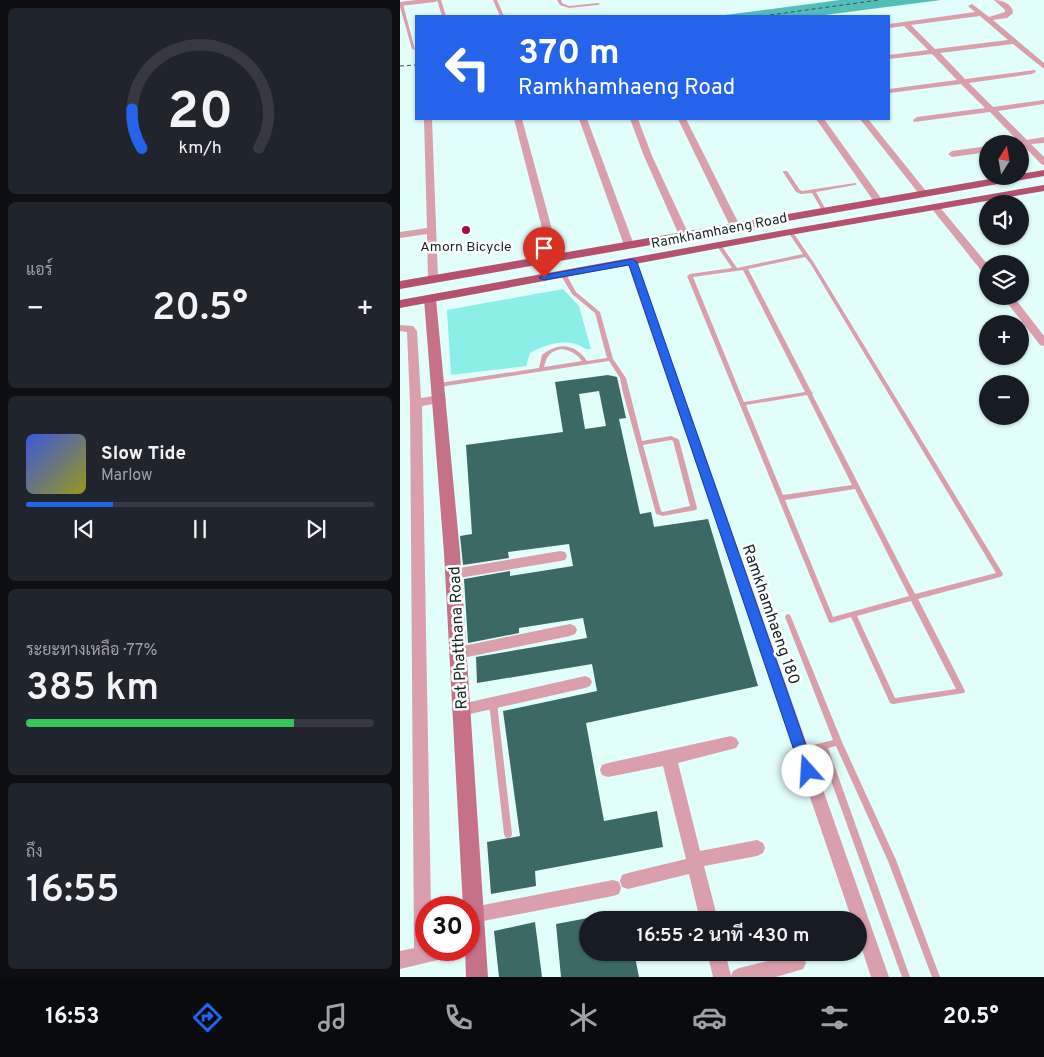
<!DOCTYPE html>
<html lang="th">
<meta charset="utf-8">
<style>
body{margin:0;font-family:Overpass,Sarabun,sans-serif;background:#20242c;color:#f1f3f6;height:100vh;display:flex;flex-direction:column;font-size:19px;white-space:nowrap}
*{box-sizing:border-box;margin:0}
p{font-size:16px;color:#9ea1a6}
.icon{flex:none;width:28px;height:28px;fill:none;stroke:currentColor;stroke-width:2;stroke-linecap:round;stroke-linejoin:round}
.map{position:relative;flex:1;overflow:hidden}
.side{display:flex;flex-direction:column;gap:8px;padding:8px;background:#0d0f14;width:400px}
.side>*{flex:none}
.hud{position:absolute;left:15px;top:15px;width:475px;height:105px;border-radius:0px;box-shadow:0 1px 4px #0004;background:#2563eb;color:#fff;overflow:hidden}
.needle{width:32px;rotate:11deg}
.tools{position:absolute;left:579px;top:135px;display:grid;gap:10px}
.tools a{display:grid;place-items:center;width:50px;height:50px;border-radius:50%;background:#171b24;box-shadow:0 1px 4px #0004;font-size:25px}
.speed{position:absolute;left:15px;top:896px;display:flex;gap:10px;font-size:25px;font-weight:700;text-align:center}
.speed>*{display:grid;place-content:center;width:65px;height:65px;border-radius:50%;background:#171b24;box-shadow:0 1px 4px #0004;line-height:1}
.speed .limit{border:8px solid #d22;background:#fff;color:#111}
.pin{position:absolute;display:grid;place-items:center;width:42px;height:42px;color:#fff;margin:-51px -21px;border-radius:50% 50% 50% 0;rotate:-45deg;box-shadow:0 0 5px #0007}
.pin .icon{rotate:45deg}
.me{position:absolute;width:55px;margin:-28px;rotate:341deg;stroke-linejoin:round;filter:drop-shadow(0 0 4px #0008)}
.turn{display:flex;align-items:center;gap:18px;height:105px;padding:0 20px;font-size:22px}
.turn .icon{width:65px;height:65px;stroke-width:2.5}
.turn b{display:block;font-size:35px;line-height:42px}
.big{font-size:38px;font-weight:600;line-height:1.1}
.side .tile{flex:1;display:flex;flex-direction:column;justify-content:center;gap:8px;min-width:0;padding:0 18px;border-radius:8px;background:#20242c}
.side .dial{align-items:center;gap:0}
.dial svg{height:130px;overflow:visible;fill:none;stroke:#363941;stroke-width:7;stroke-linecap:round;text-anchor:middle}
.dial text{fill:#f1f3f6;stroke:none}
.song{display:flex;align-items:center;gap:15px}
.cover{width:60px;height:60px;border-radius:8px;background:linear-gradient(135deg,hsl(230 70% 55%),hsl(60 70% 35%))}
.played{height:5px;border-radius:2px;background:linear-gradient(90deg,#2563eb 25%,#363941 25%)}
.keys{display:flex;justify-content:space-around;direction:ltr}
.heat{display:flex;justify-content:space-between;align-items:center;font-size:28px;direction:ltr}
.charge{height:8px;border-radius:4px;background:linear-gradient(90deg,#34c759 77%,#363941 0)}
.trip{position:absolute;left:179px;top:911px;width:288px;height:50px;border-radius:25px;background:#171b24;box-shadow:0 1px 4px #0004;font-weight:600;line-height:50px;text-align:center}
.tab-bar{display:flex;height:80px;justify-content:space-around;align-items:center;background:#090b0e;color:#9ea1a6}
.tab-bar .icon{width:35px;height:35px}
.tab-bar .selected{color:#2563eb}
.tab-bar b{font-size:22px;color:#f1f3f6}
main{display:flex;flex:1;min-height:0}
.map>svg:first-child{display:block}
</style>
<main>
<section class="side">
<div class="tile dial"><svg viewBox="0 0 100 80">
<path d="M14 69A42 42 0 1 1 86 69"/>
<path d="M14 69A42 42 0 0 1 8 45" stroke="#2563eb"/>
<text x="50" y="56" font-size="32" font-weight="700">20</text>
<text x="50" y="72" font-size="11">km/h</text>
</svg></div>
<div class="tile"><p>แอร์</p>
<div class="heat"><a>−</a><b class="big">20.5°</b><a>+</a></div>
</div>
<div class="tile">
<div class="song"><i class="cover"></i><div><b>Slow Tide</b><p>Marlow</p></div></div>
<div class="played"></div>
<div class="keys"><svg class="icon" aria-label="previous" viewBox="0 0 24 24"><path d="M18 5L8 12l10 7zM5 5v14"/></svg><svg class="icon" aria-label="pause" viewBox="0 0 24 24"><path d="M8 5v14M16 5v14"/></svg><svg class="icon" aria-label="next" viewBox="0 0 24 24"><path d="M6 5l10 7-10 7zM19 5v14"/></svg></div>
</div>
<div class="tile"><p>ระยะทางเหลือ · 77%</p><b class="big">385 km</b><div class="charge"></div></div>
<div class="tile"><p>ถึง</p><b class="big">16:55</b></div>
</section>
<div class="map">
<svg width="644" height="977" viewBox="0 0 644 977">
<rect width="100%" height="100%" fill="#e1fefb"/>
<path fill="#8befe8" d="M163,289L179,306L191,349C184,350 182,346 176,344C159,340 145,345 130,353L126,366L51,375L47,310Z"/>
<polygon fill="#54bdb7" points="440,0 541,0 417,16 317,16"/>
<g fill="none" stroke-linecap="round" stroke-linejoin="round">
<g stroke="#2b5956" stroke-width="1" stroke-dasharray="4 3" stroke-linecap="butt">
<polyline points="363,16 479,0"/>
<polyline points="0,66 16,65"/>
</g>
</g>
<g fill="#3c6966" fill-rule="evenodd">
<path d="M208,375L217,377L226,418L219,419L240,514L251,512L254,527L308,519L358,686L186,723L204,821L257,811L263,847L135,871L136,886L91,894L87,842L120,836L103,711L197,691L192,664L77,683L76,657L187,638L183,618L119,628V633L68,643L64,579L110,571V576L173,566L169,544L108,552L109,558L63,565L60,536L72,534L66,445L163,432L155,382ZM199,391L206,426L185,429L179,394Z"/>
<polygon points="188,918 188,952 234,952 239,977 161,977 156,924"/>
<polygon points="135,922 142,977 99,977 94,931"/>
</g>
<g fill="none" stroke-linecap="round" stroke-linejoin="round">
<g fill="#d99fac" fill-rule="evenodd">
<polygon points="37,0 41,0 46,16 42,16"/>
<polygon points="93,0 97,0 104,16 100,16"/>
<polygon points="157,0 161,0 162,3 169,6 198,3 200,4 198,5 169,8 160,5"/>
<polygon points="0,3 3,4 15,50 12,49 0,7"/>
<polygon points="383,171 387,171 400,190 402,191 455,183 457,184 455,185 416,192 426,210 424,211 422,210 412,193 401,194 396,192 383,172"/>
<path d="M388,231H392L414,263L603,574L602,576L600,577L518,599L565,691L564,693L493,704L490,703L451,617L431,623L429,622L287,276L290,274L332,268L317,246L319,245H321L337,268L403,254L388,232ZM405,257L410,263L596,573L515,594L412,394L413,393L411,391L348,269ZM343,270L405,392L344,402L293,277ZM407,395L452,485L383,495L346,405ZM455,489L509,596L433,617L385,500ZM511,601L556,689L495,698L457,616Z"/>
<path d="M163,272L166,274L176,292L200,312L213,359L226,378L242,441L271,436L278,439L279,440L297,508L296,510L263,516L256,514L222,389L220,378L209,361L39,387L36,385L39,383L139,368L142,355C158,342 175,343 187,361L207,358L195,313L172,294L160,274ZM161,349C170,350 177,354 182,361L144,367C147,356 149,352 161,349ZM271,440L273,441L290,506L263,512L261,511L243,445Z"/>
<polygon points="388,614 390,615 391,617 442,742 496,860 540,977 532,977 488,861 436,746 428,748 510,977 502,977 420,750 402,754 399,753 398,751 399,749 402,748 433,740 385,617 386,615"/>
<polygon points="93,700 96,701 97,703 112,834 111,837 108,838 105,837 104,834 89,703 90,701"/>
</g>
<g fill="#d99fac" fill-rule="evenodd">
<polygon points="16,0 39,0 35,2 0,6 0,2"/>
<path d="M594,0C602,0 613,4 613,13L607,18L593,20L644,63V69L613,44L540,53L565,79L635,70L636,72L632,74L569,83L593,107L644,100V104L598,111L627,140L644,137V143L631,144L644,157V165L641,164L623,145L617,144L618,141L590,112L514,122L513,120L517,117L585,108L561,84L489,93V89L557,80L532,54L489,59V55L528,50L504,26L489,28V24L575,12L568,6L572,4L589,17L605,12V10ZM580,16L608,40L535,49L511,25Z"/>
<polygon points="24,119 32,119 38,279 33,282 28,279 27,234 0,238 0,232 27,228"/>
<polygon points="114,119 122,119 160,259 159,261 155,262 150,259"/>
<polygon points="179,119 187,119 234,245 232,247 229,248 224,245"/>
<polygon points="230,119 238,119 252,156 289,235 287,237 281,237 279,235 244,156"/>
<polygon points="278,119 286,119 340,226 338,228 332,228 330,226"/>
<polygon points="416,119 424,119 483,201 481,203 475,203"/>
<polygon points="460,119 468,119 526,191 526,195 520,195"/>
<polygon points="588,146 588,152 552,157 548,154 552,151"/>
<polygon points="535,204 538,205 588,265 588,275 584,274 532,209 532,205"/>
<polygon points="232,259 237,262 489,977 471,977 458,937 458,920 452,920 227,262"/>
<polygon points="602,296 613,296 644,336 644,346 640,345"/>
<polygon points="0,325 13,326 17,331 21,398 40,395 46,399 44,402 22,406 31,908 26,908 26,950 51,950 48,956 42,959 0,969 0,951 14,948 10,403 7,332 0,331"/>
<polygon points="160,551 165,552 167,556 165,560 160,561 53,579 48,578 46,574 48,570 53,569"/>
<polygon points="170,624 175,626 177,630 175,634 170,636 58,659 53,657 51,653 53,649 58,647"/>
<polygon points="185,676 190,678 192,682 190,686 185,688 61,716 56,714 54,710 56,706 61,704"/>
<polygon points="331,736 336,738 339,743 336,748 278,763 300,851 357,840 363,843 365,848 363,853 357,856 304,866 318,920 300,920 289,874 228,889 222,887 220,881 222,875 228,873 286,859 263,766 208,777 202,775 200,770 202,765 208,763"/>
<polygon points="213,880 219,882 221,888 219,894 213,896 73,923 69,922 69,908 73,907"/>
<polygon points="307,952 325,952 331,976 333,971 339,968 397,954 403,957 406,963 403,969 376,977 313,977"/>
</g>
<polygon fill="#c57288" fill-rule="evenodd" points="30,295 36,299 60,553 88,977 66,977 65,950 69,950 69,908 63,908 44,553 24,299"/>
<g fill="#b5506f" fill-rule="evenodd">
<polygon points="644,170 644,176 0,289 0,281 607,176 620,176 620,174"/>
<polygon points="644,185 644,191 390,235 0,308 0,300 390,229"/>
</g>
</g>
<polygon fill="#2563eb" stroke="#184099" points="232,259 237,262 415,771 413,775 408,777 403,775 401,771 229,265 144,280 139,278 144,275"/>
<circle fill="#a20c4f" stroke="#fff" stroke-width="2" cx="66" cy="230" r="5"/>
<g text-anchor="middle" stroke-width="5" stroke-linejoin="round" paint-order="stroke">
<g font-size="14" fill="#152827" stroke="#fff">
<text transform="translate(319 230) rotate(-11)" y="5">Ramkhamhaeng Road</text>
</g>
<g font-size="14" fill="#152827" stroke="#fff">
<text x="66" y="251">Amorn Bicycle</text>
</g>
<g font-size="16" fill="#152827" stroke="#fff">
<text transform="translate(372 614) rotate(71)" y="6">Ramkhamhaeng 180</text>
<text transform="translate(57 638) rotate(-93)" y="6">Rat Phatthana Road</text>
</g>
</g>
</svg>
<div class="tools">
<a><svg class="needle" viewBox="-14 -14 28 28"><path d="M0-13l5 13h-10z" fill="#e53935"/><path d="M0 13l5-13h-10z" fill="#9ea1a6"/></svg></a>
<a><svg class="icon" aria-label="sound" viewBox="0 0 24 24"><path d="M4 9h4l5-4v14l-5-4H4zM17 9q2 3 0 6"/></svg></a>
<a><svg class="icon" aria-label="layers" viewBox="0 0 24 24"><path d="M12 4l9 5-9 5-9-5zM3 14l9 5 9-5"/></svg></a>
<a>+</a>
<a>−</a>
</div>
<div class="speed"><div class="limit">30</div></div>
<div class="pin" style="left:144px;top:278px;background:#d93025"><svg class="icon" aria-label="arrive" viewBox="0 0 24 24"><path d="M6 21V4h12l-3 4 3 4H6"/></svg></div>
<svg class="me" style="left:408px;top:771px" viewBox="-20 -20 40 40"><circle r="19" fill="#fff"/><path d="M0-13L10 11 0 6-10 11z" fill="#2563eb"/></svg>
<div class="trip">16:55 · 2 นาที · 430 m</div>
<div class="hud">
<div class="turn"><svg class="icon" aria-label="left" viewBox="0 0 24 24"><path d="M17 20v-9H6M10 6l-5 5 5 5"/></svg><div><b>370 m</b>Ramkhamhaeng Road</div></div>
</div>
</div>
</main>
<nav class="tab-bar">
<b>16:53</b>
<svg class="icon selected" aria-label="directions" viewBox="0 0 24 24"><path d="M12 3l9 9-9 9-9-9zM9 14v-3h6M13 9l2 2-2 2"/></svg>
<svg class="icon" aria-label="music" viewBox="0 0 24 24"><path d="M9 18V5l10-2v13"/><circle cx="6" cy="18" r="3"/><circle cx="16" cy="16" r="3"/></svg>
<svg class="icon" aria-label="phone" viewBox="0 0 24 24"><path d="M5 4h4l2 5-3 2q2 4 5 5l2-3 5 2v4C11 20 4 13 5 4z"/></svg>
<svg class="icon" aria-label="climate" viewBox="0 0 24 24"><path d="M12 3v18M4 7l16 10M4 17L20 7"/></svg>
<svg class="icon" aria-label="car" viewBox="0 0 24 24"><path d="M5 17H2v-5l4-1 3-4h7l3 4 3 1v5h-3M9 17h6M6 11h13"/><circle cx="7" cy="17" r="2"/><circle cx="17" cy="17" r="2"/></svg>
<svg class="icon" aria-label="filters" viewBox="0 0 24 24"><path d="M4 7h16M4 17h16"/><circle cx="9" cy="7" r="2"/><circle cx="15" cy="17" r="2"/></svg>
<b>20.5°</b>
</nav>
